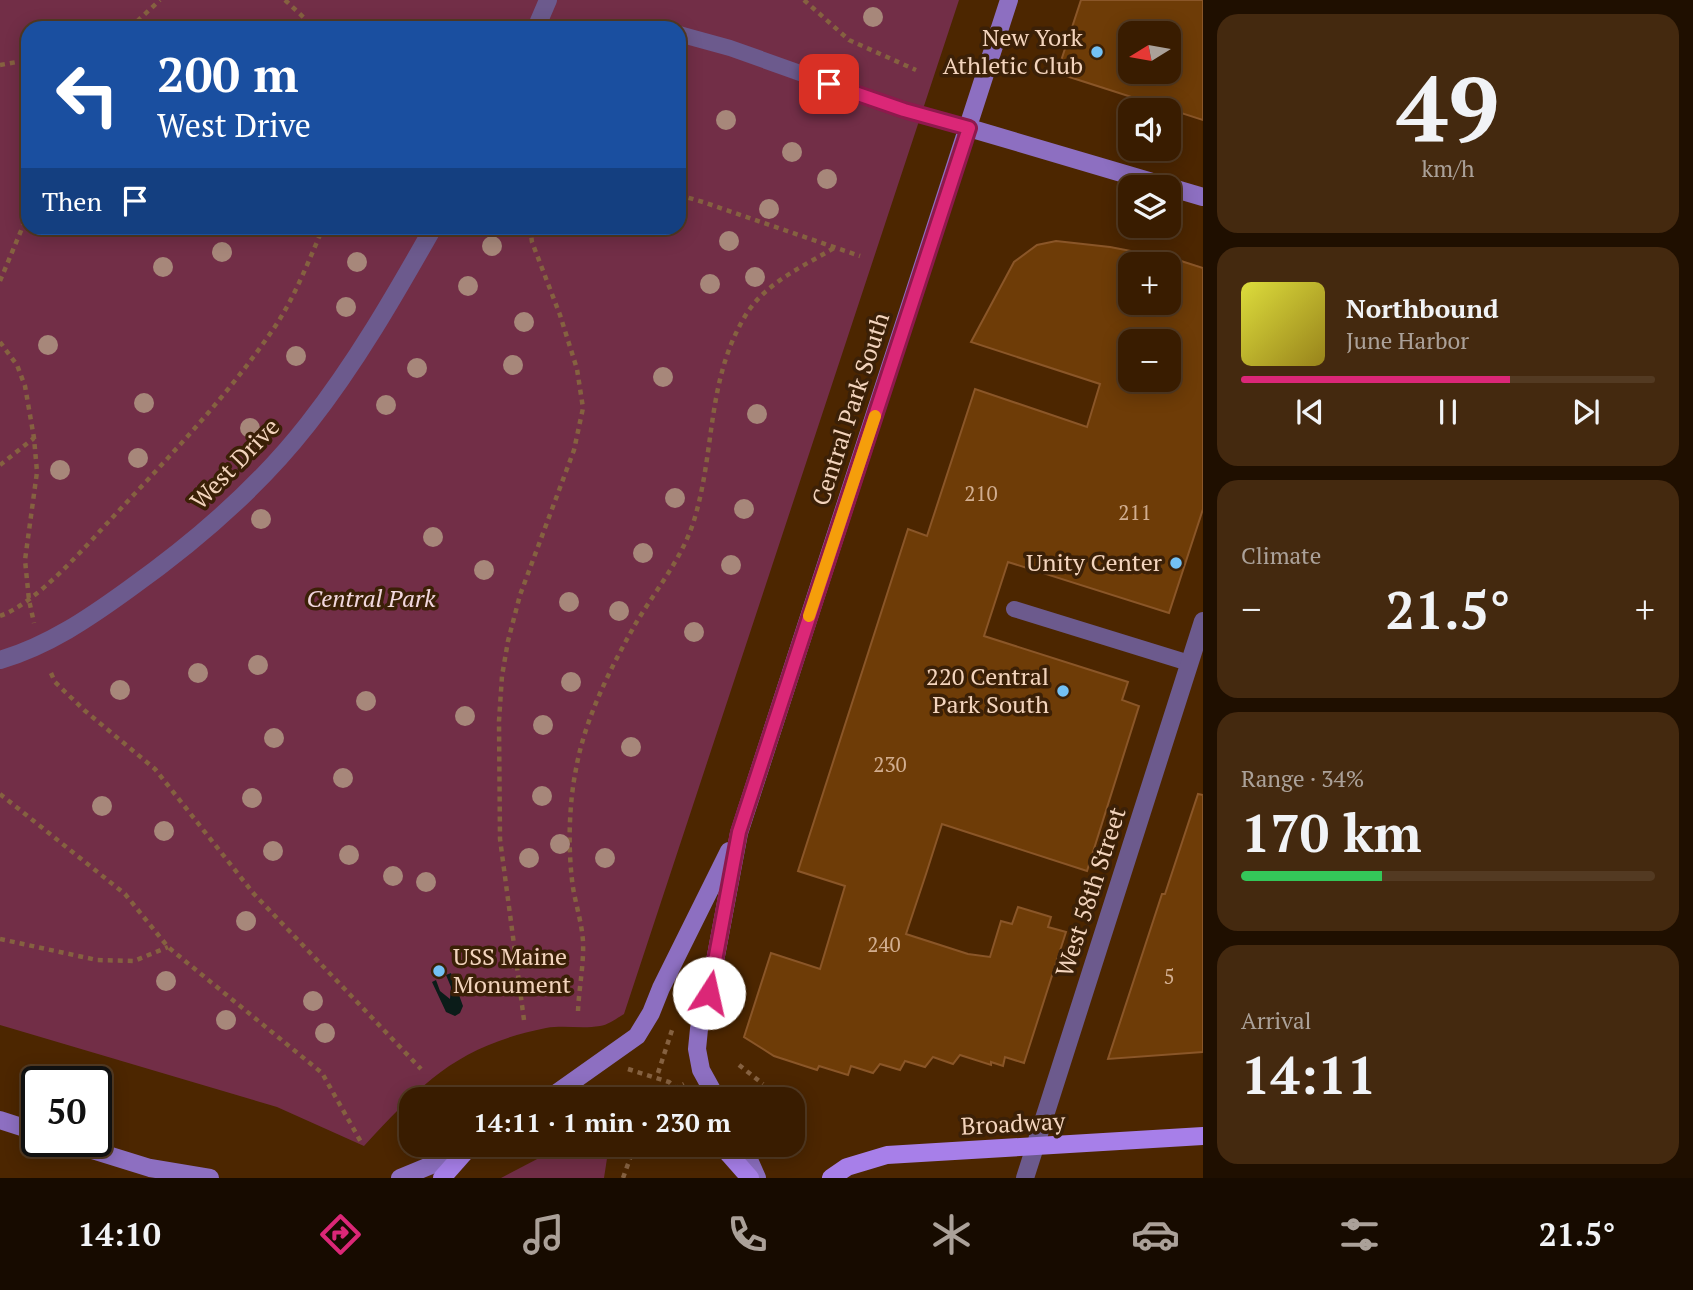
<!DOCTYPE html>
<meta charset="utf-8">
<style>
body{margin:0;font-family:"PT Serif",serif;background:#44290f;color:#f1f3f6;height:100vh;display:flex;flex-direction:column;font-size:26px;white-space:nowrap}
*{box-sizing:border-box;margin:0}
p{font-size:23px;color:#aba199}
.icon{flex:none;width:38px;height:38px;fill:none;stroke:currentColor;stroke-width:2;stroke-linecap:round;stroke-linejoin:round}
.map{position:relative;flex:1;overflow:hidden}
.drawer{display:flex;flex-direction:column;gap:14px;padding:14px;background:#1f0f00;width:490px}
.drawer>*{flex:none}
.guide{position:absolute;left:21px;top:21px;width:665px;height:214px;border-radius:21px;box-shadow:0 4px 18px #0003,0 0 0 2px #533a22;background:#1a4fa0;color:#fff;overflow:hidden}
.needle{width:46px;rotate:259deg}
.buttons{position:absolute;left:1118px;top:21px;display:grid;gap:14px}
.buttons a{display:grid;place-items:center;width:63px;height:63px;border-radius:14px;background:#391c00;box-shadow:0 4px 18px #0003,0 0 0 2px #533a22;font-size:35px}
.speed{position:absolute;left:21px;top:1066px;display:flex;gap:14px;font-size:35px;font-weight:700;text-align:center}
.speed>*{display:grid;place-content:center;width:91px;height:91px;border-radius:50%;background:#391c00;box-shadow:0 4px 18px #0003,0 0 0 2px #533a22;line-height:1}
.speed .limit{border:4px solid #111;border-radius:10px;background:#fff;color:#111}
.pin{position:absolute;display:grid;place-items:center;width:60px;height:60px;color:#fff;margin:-30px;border-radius:14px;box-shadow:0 4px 10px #0006}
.me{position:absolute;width:77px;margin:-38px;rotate:10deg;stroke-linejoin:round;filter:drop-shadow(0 0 5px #0008)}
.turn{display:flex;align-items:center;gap:24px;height:147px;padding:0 21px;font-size:32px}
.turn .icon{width:91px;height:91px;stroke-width:2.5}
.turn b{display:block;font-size:49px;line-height:60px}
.then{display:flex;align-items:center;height:66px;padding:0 21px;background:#0003;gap:14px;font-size:26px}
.big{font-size:52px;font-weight:700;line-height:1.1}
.drawer .widget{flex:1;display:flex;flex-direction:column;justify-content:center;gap:10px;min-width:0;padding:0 24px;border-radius:21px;background:#44290f}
.drawer .dial{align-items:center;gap:0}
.dial b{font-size:91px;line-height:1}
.song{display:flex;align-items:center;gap:21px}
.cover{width:84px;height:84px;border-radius:10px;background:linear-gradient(135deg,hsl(60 70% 55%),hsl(50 70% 35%))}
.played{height:7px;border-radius:4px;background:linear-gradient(90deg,#db2777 65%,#533a22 65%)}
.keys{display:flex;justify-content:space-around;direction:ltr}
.heat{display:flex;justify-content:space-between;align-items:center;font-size:38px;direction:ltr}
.charge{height:10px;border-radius:5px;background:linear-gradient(90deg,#34c759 34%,#533a22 0)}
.trip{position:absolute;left:399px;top:1087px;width:406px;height:70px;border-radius:21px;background:#391c00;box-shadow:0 4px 18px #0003,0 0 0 2px #533a22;font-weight:700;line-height:70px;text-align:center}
.menu{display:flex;height:112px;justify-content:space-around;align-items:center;background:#170b00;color:#aba199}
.menu .icon{width:49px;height:49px}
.menu .on{color:#db2777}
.menu b{font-size:32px;color:#f1f3f6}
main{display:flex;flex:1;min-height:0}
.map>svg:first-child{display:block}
</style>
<main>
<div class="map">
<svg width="1203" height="1178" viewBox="0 0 1203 1178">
<rect width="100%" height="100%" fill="#4c2600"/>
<g fill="#722e47" fill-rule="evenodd">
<path d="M0,0H959L624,1014C617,1018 608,1025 600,1026C582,1029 564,1025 546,1028C457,1046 423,1082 364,1146L277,1107L0,1025ZM28,28H679V228H28Z"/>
<polygon points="582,1150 608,1152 604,1178 501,1178 541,1157"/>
</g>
<polygon fill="#0b1c19" points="451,973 463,1006 460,1013 455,1016 446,1012 432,982 436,980 440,991 450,999 451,987 446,975"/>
<g fill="#6e3c07" stroke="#8a5628" stroke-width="2" fill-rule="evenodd">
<path d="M1081,0H1203V120L1057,73ZM1130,33H1169V72H1130Z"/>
<path d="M1056,241L1110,247L1178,260L1203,268V509L1169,613L1008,562L984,636L1128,682L1122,700L1139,706L1087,871L942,824L926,874L906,934L968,954L990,957L1001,921L1012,924L1018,907L1051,917L1048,927L1066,932L1024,1063L1005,1057L1003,1066L991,1062V1065L960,1055L953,1064L933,1057L925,1067L905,1061L900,1070L880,1064L873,1073L851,1066L848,1075L819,1066L817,1070L774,1056L744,1037L771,953L820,969L845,886L798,871L908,529L927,536L975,389L1087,427L1100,384L971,342L1014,262L1037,245ZM1130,264H1169V303H1130ZM1130,341H1169V380H1130Z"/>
<polygon points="1198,794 1203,795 1203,1052 1108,1059 1162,894 1165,894"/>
</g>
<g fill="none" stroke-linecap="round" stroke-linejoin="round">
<g stroke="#856140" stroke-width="4.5" stroke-dasharray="5 5" stroke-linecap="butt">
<polyline points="285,0 315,28"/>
<polyline points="804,0 849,40 916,70"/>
<polyline points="130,28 160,0"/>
<polyline points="0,65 28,60"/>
<polyline points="679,195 703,202 860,256"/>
<polyline points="0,281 28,214"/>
<polyline points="0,342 17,365 25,386 34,438 37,472 25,560 29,600 34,623"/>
<polyline points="0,465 34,438"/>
<path d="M0,616C38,602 84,548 112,518C168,458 227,397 274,328C295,297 308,262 323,228"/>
<polyline points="51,673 55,682 84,710 155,769 254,894 421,1069"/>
<polyline points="0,794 125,894 168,947 322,1073 361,1142"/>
<polyline points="0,939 97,960 134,961 168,947"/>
<path d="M578,1011C579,988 584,964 583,942C582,921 574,900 572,880C568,845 569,804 576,769C585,718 611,667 636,623C657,588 684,556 695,517C715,449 707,381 744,318C763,284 802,267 834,248"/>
<polyline points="524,1020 500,839 499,721 502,676 508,641 520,595 574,450 583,408 577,369 560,315 532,242 530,228"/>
<polyline points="739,1065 763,1084"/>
<polyline points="628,1069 669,1082 676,1088"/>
<polyline points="658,1073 673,1027"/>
<polyline points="671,1099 676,1088 684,1084"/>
<polyline points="623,1178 632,1153"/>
</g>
<g stroke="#6c5a8d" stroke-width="16">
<polyline points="679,34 730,48 904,110 969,128"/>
<polyline points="1014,609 1189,663"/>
</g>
<g stroke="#6c5a8d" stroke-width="18">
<polyline points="536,28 548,0"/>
<path d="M0,660C48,646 89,618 129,589C195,542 258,488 308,424C356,363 395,295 433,228"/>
<polyline points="1025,1178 1203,621"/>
</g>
<g stroke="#8d6fc1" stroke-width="18">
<polyline points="969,128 1169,187"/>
<polyline points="1169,187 1203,197"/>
<polyline points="548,1099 637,1036 651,1013 661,988 729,851"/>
<polyline points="717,1099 701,1070 697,1049 699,1029 709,993 739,833 1009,0"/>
<polyline points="0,1120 37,1132"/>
<polyline points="63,1141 150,1168 210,1178"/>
<polyline points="742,1144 757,1178"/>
<polyline points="400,1178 463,1152"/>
</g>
<g stroke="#a77fe9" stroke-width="18">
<polyline points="575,1099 615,1099"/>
<polyline points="720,1144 750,1178"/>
<polyline points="442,1178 472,1144"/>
<polyline points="831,1178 847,1167 887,1155 1203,1136"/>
</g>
</g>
<g fill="#a7877a">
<circle cx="873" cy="17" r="10"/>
<circle cx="726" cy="120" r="10"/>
<circle cx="792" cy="152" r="10"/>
<circle cx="827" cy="179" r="10"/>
<circle cx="769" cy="209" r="10"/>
<circle cx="729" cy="241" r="10"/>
<circle cx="492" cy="246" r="10"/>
<circle cx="222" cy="252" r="10"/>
<circle cx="357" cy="262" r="10"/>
<circle cx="163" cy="267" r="10"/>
<circle cx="755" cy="277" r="10"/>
<circle cx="710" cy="284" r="10"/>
<circle cx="468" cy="286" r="10"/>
<circle cx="346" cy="307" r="10"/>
<circle cx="524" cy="322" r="10"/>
<circle cx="48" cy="345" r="10"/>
<circle cx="296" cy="356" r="10"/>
<circle cx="513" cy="365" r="10"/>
<circle cx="417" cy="368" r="10"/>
<circle cx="663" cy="377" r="10"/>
<circle cx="144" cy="403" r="10"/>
<circle cx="386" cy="405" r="10"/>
<circle cx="757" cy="414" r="10"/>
<circle cx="250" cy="428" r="10"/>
<circle cx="138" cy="458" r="10"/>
<circle cx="60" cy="470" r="10"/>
<circle cx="675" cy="498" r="10"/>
<circle cx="744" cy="509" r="10"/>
<circle cx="261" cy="519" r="10"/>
<circle cx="433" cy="537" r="10"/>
<circle cx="643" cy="553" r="10"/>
<circle cx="731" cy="565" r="10"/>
<circle cx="484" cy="570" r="10"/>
<circle cx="569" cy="602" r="10"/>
<circle cx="619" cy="611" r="10"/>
<circle cx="694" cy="632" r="10"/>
<circle cx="258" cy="665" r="10"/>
<circle cx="198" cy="673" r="10"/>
<circle cx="571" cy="682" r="10"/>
<circle cx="120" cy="690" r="10"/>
<circle cx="366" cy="701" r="10"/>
<circle cx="465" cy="716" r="10"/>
<circle cx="543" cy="725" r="10"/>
<circle cx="274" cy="738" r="10"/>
<circle cx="631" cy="747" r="10"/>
<circle cx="343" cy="778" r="10"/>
<circle cx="542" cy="796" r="10"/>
<circle cx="252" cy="798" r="10"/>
<circle cx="102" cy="806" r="10"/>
<circle cx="164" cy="831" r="10"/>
<circle cx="560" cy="844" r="10"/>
<circle cx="273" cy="851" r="10"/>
<circle cx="349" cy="855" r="10"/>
<circle cx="529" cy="858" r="10"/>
<circle cx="605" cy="858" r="10"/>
<circle cx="393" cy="876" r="10"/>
<circle cx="426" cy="882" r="10"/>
<circle cx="246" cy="921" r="10"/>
<circle cx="166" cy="981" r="10"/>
<circle cx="313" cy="1001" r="10"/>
<circle cx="226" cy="1020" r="10"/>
<circle cx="325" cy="1033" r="10"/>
</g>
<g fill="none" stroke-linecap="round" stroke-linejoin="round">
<defs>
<polyline id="route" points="709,993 739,832 969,128 904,110 829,84"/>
</defs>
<use href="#route" stroke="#8e194d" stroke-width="18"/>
<use href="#route" stroke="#db2777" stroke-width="12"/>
<polyline stroke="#f59e0b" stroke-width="12" points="809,616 875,416"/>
</g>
<g fill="#73c1f5" stroke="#3b2007" stroke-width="2.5">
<circle cx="1097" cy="52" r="7"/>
<circle cx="1176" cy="563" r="7"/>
<circle cx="1063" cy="691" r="7"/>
<circle cx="439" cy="971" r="7"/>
</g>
<g text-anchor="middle" stroke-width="7" stroke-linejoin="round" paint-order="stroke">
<g font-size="21" fill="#d2ae90">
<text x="981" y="501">210</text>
<text x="1135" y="520">211</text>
<text x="890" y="772">230</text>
<text x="884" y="952">240</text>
<text x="1169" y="984">5</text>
</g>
<g font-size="24" fill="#f3d4bd" stroke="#3b2007" text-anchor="end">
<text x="1083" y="46">New York<tspan x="1083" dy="28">Athletic Club</tspan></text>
<text x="1162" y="571">Unity Center</text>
<text x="1049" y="685">220 Central<tspan x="1049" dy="28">Park South</tspan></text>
<text x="453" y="965" text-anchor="start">USS Maine<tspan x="453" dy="28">Monument</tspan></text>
</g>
<g font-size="24" fill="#f3d4bd" stroke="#3b2007">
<text transform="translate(851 409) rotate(-72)" y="8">Central Park South</text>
<text transform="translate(235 464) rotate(-46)" y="8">West Drive</text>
<text transform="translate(1091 892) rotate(-72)" y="8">West 58th Street</text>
<text transform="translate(1013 1124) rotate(-3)" y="8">Broadway</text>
</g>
<g font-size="24" font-style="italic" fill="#f1d7de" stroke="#3b2007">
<text x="371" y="607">Central Park</text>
</g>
</g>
</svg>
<div class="buttons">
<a><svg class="needle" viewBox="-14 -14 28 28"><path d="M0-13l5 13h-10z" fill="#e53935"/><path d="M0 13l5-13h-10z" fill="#aba199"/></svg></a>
<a><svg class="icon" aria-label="sound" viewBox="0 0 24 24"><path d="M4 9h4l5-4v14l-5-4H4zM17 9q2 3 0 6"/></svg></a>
<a><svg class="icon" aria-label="layers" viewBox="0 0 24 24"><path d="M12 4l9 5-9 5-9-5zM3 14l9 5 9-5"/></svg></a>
<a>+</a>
<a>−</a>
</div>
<div class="speed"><div class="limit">50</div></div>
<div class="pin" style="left:829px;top:84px;background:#d93025"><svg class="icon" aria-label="arrive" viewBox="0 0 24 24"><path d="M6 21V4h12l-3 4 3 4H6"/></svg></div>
<svg class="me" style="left:709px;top:993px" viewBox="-20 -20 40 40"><circle r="19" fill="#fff"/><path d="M0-13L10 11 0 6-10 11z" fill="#db2777"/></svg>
<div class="trip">14:11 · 1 min · 230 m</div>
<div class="guide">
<div class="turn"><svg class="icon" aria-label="left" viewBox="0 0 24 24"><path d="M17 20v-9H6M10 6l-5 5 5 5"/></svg><div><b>200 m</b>West Drive</div></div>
<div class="then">Then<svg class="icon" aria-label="arrive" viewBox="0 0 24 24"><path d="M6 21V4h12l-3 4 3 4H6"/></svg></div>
</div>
</div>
<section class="drawer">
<div class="widget dial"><b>49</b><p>km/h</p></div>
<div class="widget">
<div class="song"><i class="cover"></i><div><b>Northbound</b><p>June Harbor</p></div></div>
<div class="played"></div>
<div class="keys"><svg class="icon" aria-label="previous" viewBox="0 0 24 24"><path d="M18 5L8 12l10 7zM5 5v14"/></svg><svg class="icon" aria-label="pause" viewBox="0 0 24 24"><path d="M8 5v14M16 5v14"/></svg><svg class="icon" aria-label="next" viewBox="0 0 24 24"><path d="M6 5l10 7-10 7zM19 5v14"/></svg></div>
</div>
<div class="widget"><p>Climate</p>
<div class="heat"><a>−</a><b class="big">21.5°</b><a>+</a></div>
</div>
<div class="widget"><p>Range · 34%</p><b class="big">170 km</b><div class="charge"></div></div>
<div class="widget"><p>Arrival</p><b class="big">14:11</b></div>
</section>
</main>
<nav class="menu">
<b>14:10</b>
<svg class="icon on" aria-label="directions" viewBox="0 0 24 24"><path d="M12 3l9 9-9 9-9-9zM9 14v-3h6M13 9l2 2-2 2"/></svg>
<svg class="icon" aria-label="music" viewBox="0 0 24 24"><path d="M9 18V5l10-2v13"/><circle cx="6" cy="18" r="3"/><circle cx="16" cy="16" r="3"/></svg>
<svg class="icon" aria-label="phone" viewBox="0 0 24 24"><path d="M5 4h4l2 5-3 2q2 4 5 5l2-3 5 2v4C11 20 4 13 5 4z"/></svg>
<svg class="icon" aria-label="climate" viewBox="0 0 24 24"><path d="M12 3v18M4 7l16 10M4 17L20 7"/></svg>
<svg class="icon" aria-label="car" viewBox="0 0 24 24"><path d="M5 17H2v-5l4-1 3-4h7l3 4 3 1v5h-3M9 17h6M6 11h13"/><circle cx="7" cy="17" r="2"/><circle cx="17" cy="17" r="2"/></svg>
<svg class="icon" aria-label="filters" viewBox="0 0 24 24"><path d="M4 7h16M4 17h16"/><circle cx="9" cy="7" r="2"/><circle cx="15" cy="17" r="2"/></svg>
<b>21.5°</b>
</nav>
